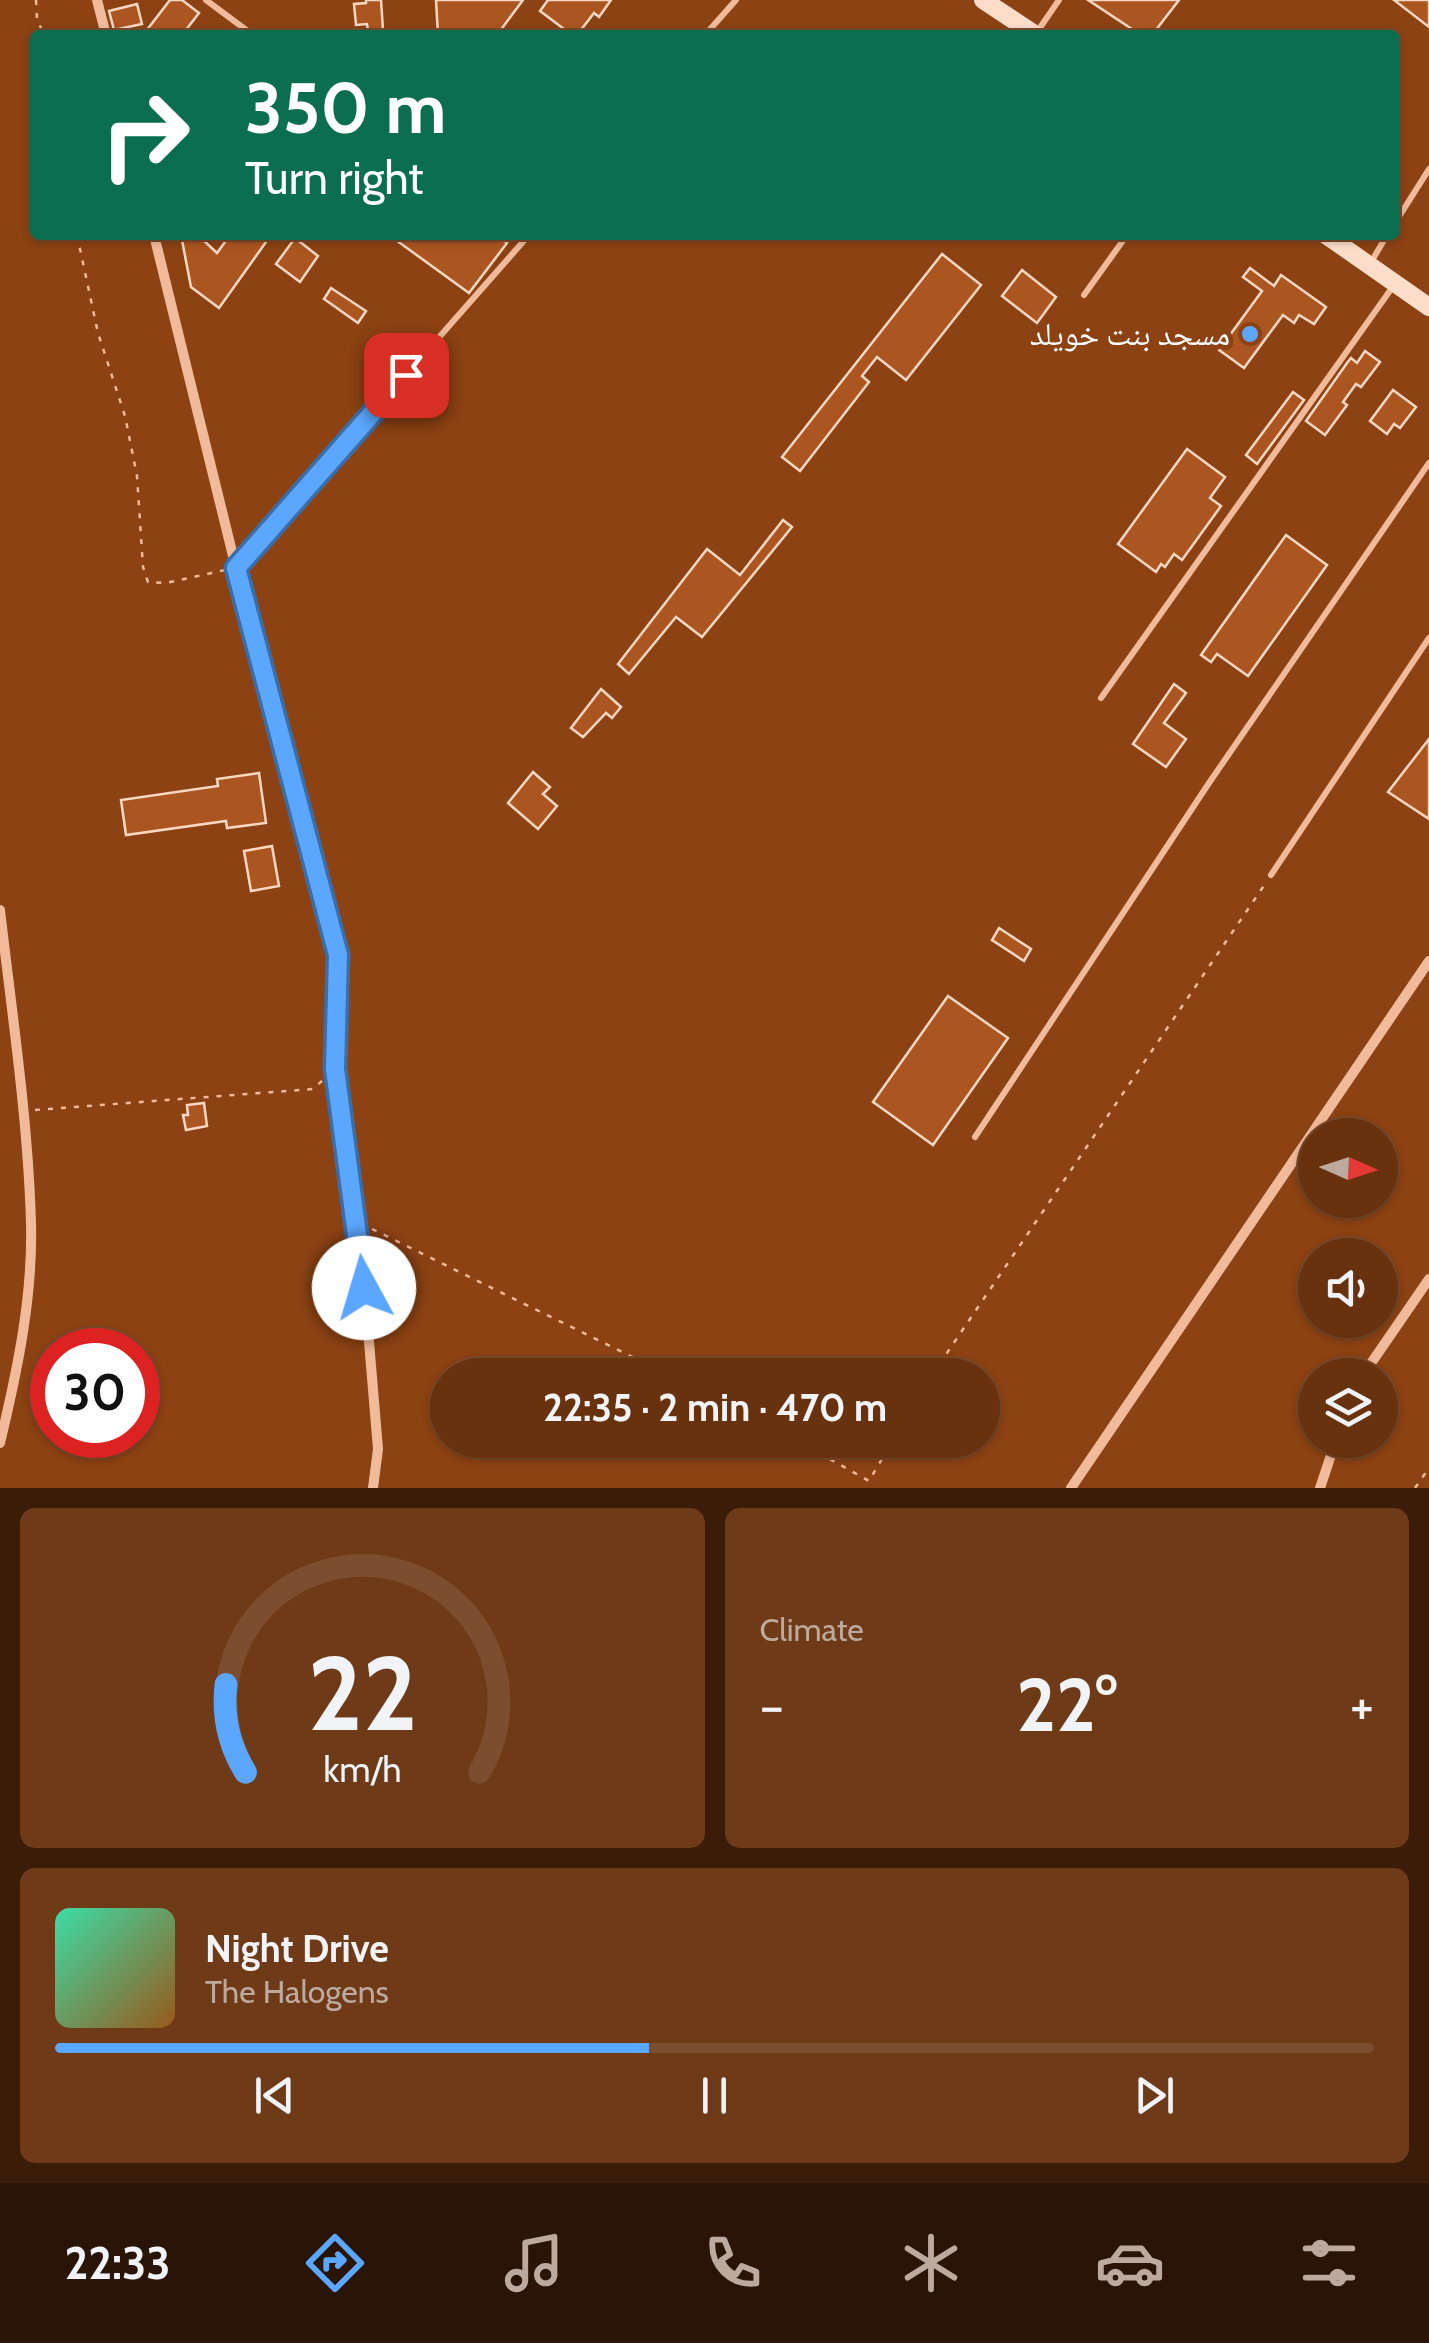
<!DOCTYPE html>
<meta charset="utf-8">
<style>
body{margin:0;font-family:Cabin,"Noto Naskh Arabic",sans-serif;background:#6e3a17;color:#f1f3f6;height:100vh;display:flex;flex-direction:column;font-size:38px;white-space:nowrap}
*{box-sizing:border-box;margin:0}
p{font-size:32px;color:#bdaa9e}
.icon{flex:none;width:55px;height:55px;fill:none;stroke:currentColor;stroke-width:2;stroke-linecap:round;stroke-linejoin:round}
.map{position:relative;height:1488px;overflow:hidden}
.details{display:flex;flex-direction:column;gap:20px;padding:20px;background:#3a1c08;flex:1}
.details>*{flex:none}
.guide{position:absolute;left:30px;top:30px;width:1370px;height:210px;border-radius:10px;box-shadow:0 2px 8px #0004,0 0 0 2px #7c4d2e;background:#0b6e4f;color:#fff;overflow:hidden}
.needle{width:65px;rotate:93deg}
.controls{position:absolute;left:1298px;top:1118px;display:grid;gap:20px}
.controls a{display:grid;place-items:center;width:100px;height:100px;border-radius:50%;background:#69320e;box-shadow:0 2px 8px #0004,0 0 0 2px #7c4d2e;font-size:50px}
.speed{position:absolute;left:30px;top:1328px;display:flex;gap:20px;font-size:50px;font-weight:700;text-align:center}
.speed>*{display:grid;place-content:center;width:130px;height:130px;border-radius:50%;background:#69320e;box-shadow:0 2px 8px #0004,0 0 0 2px #7c4d2e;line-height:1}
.speed .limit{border:15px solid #d22;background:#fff;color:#111}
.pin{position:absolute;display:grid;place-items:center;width:85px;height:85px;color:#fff;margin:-42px;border-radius:20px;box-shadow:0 5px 15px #0006}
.me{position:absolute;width:110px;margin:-55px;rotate:354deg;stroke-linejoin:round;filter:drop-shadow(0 0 8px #0008)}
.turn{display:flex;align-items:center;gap:35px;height:210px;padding:0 50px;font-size:45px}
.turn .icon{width:130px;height:130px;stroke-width:2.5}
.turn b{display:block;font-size:70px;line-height:85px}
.big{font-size:75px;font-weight:700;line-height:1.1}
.details .widget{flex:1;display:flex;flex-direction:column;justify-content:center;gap:15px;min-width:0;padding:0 35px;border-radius:15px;background:#6e3a17}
.details .dial{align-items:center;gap:0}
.dial svg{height:260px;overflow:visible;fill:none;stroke:#7c4d2e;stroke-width:7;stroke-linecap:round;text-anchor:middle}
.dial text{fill:#f1f3f6;stroke:none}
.song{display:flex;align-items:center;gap:30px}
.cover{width:120px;height:120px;border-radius:15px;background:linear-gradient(135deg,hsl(160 70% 55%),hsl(30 70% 35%))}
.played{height:10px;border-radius:5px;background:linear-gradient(90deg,#5ba7ff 45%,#7c4d2e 45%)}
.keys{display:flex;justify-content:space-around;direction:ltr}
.heat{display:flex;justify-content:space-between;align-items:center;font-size:55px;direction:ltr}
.details .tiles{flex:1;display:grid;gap:20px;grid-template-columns:1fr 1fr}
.widget:last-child{grid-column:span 2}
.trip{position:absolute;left:430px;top:1358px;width:570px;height:100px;border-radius:50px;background:#69320e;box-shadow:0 2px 8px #0004,0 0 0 2px #7c4d2e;font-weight:700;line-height:100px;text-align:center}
.dock{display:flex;height:160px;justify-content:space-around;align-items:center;background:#2a1406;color:#bdaa9e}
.dock .icon{width:70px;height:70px}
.dock .selected{color:#5ba7ff}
.dock b{font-size:45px;color:#f1f3f6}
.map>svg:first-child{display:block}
</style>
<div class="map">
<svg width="1429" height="1488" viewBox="0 0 1429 1488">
<rect width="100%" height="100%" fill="#8c4213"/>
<g fill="#ab5520" stroke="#fcd8c2" stroke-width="2.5">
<polygon points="170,0 182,0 199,13 182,35 143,35"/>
<polygon points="366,0 381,0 383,30 368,31 367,24 356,25 354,4 366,3"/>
<polygon points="436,0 523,0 497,35 438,35"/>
<polygon points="548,0 611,0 599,17 594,13 577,35 572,35 540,11"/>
<polygon points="1088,0 1179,0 1152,35 1141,35"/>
<polygon points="1394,0 1429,0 1429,27"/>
<polygon points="137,4 142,24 114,30 109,11"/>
<polygon points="181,235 198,235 217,253 230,235 271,235 219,308 191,287"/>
<polygon points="389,235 497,235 507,243 469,293"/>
<polygon points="295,238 318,256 300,282 276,264"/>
<polygon points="942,254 981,285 906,380 877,357 862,376 869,382 800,471 782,457"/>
<polygon points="1250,268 1274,286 1281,275 1326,307 1314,324 1299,315 1294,323 1283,315 1244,368 1219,350 1262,291 1243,277"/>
<polygon points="1022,270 1056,297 1037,323 1002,296"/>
<polygon points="331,288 366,311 358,323 324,299"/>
<polygon points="1365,351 1380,362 1361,387 1356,384 1343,402 1347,405 1325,435 1306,421 1347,363 1351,358 1357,363"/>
<polygon points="1393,390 1416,407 1400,428 1394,424 1387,434 1370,421"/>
<polygon points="1293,392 1304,400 1257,464 1246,455"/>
<polygon points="1187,449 1225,477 1210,498 1221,506 1182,560 1174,554 1165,567 1161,564 1156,572 1118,544"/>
<polygon points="783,520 792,527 702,637 676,617 629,674 618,664 707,549 740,575"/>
<polygon points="1286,535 1327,565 1248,676 1217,654 1211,662 1201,655"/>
<polygon points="1174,684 1186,693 1164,723 1186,739 1166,767 1133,744"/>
<polygon points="601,689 621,707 612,718 606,713 583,737 571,728"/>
<polygon points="1429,739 1429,819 1388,792"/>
<polygon points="533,772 550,787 543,794 557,806 538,829 508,803"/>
<polygon points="259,773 266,823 227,828 226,821 126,835 121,800 218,786 217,779"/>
<polygon points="272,846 279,886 251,891 244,851"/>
<polygon points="999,928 1031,949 1024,961 992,940"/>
<polygon points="948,996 1008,1038 933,1145 873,1102"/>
<polygon points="204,1103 207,1126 186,1130 183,1115 188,1115 187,1105"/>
</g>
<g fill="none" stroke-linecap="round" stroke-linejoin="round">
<g stroke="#f1bb9b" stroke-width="2.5" stroke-dasharray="5 8" stroke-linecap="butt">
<polyline points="36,0 37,19 44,35"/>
<polyline points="77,235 98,333 125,416 137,476 143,567 148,582 166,583 225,570"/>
<polyline points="35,1110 313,1089 323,1080"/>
<polyline points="372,1229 669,1375"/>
<polyline points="932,1375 1265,884"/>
<polyline points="796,1440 869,1481 893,1440"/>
<polyline points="1415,1488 1429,1468"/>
</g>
<g stroke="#f1bb9b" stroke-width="6">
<polyline points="206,0 253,35"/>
<polyline points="1037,32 1059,0"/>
<polyline points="705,35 736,0"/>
<polyline points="1395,223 1429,169"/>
<polyline points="1370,264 1387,235"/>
<polyline points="1084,295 1127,235"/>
<polyline points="236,568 529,235"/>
<polyline points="1101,698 1394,285"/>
<polyline points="1271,875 1429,638"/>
<polyline points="975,1137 1209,783 1429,463"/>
</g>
<g stroke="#f1bb9b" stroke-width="10">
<polyline points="97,0 106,35"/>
<polyline points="154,235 236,568 339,955 335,1069 362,1258 378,1449 373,1488"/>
<path d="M0,910C12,1014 28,1119 31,1223C33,1297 17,1372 0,1443"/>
<polyline points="1363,1375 1429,1279"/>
<polyline points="1071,1488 1429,961"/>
<polyline points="1320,1488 1336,1440"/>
</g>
<g stroke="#fbddc9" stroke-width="18">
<polyline points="983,0 1036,35"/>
<polyline points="1326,235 1429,307"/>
</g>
</g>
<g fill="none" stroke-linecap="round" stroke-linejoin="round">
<defs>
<polyline id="route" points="364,1288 335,1069 338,955 236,568 406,375"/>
</defs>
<use href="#route" stroke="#3b6da6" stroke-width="25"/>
<use href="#route" stroke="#5ba7ff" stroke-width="18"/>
</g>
<circle fill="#5ba7ff" stroke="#8c4213" stroke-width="4" cx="1250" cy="334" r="10"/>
<g text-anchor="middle" stroke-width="10" stroke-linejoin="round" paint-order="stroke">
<g font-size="32" fill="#fff" stroke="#8c4213" text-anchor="end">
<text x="1230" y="345">مسجد بنت خويلد</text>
</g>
</g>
</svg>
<div class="controls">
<a><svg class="needle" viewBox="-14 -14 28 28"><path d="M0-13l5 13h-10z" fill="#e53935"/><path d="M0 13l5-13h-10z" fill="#bdaa9e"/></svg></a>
<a><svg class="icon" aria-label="sound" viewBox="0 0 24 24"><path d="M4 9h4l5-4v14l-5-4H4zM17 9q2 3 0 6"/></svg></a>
<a><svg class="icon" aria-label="layers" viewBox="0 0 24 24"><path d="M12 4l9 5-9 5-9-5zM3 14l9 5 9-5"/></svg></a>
</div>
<div class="speed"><div class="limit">30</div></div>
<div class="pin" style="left:406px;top:375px;background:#d93025"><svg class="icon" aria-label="arrive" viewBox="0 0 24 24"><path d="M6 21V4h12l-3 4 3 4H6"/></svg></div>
<svg class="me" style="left:364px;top:1288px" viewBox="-20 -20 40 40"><circle r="19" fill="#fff"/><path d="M0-13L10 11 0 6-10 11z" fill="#5ba7ff"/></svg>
<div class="trip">22:35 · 2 min · 470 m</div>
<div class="guide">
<div class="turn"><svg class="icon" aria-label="right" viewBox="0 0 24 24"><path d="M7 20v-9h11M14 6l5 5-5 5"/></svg><div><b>350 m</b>Turn right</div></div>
</div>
</div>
<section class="details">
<div class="tiles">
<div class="widget dial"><svg viewBox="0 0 100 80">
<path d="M14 69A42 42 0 1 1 86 69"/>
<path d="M14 69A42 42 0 0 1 8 42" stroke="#5ba7ff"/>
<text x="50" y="56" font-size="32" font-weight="700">22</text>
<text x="50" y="72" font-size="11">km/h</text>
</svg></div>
<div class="widget"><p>Climate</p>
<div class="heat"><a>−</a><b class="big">22°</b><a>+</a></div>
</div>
<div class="widget">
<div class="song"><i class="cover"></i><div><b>Night Drive</b><p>The Halogens</p></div></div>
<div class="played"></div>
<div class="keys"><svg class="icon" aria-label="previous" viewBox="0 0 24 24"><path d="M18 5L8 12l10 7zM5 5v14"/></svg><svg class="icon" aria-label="pause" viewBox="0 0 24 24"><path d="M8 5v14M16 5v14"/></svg><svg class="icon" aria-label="next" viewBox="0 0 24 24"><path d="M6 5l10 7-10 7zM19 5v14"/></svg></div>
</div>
</div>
</section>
<nav class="dock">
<b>22:33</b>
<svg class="icon selected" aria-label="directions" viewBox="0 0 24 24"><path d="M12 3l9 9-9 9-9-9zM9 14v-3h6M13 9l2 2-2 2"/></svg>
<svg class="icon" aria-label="music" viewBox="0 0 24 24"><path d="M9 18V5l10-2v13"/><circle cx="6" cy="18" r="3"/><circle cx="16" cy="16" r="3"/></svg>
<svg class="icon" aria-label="phone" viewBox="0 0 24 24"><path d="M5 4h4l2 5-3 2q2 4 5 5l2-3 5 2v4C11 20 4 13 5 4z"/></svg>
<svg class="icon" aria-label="climate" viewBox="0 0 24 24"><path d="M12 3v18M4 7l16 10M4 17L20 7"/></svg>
<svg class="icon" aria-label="car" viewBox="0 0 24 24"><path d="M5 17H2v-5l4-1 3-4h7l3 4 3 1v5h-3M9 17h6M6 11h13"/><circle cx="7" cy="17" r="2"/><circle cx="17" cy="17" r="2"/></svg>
<svg class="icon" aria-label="filters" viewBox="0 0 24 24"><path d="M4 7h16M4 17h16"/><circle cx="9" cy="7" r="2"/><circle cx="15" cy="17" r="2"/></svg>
</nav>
